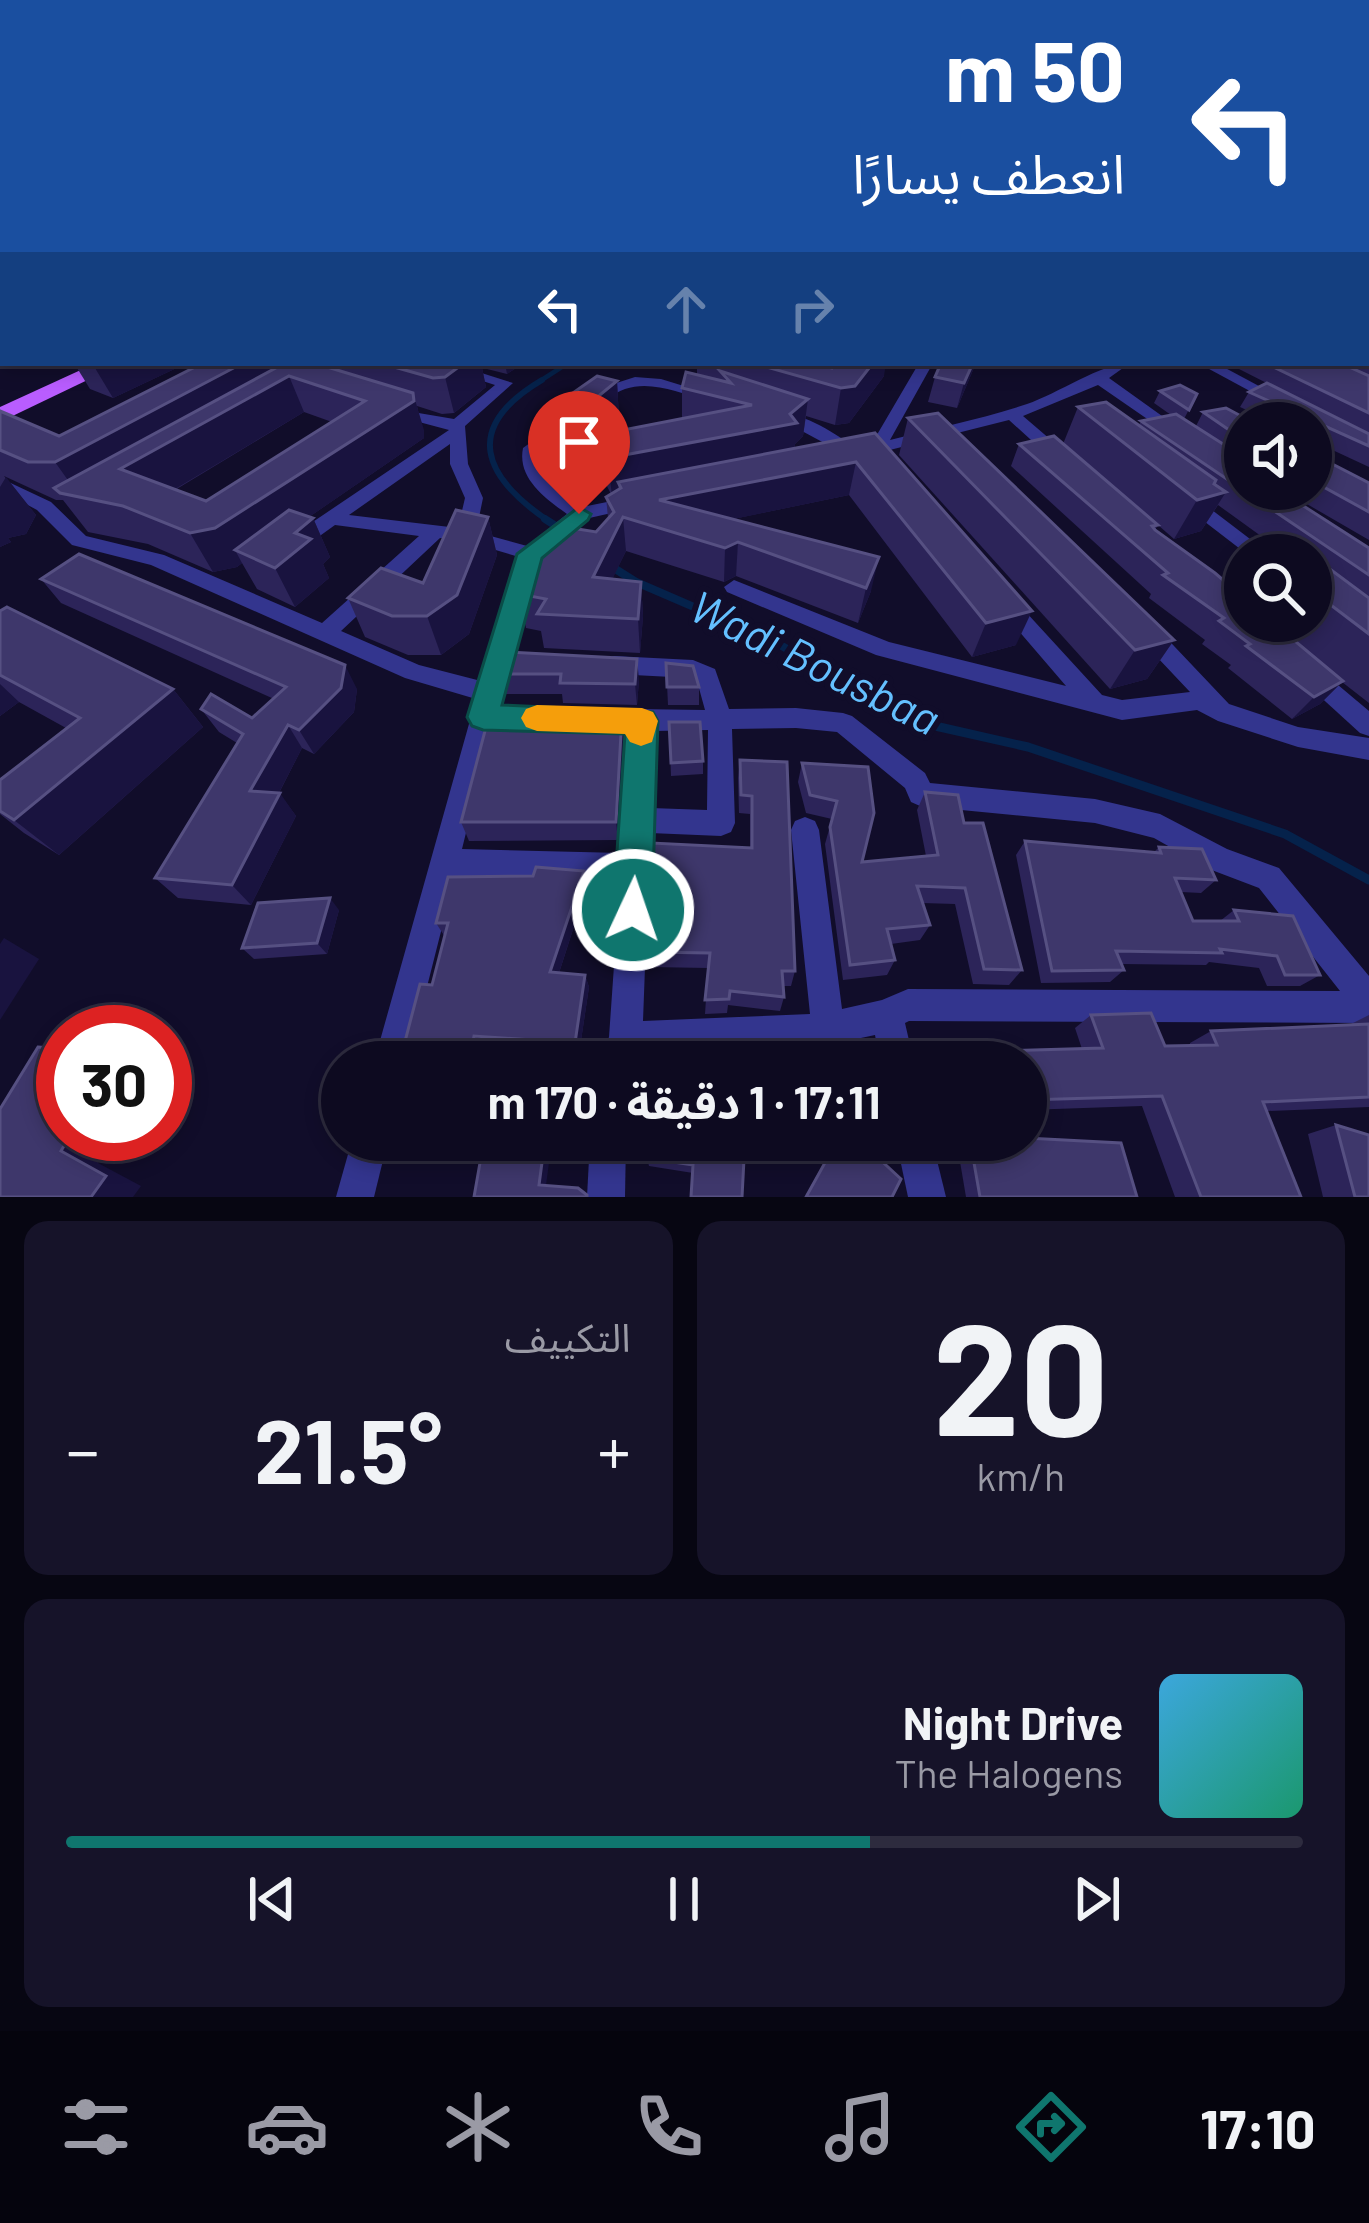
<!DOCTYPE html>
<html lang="ar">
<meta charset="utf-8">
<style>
body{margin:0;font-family:Barlow,"Noto Sans Arabic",sans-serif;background:#161329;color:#f1f3f6;direction:rtl;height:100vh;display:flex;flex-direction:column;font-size:45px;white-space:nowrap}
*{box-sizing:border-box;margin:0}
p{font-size:39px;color:#9a9aa5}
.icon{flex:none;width:66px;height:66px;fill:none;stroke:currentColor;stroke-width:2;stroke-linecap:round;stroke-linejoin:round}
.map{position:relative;height:1197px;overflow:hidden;direction:ltr}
.sheet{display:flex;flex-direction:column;gap:24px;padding:24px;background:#070612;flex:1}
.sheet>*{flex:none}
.hud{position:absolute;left:0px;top:0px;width:1371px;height:366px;box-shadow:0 6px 18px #0003,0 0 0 3px #2d2b3e;direction:rtl;background:#1a4fa0;color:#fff;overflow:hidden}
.controls{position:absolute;left:1224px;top:402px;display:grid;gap:24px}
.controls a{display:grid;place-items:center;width:108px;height:108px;border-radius:50%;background:#0d0a20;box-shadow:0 6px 18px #0003,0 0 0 3px #2d2b3e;font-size:60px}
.speed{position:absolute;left:36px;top:1005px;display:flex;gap:24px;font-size:60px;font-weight:700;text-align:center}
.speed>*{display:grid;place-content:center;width:156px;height:156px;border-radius:50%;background:#0d0a20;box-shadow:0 6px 18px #0003,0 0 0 3px #2d2b3e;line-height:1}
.speed .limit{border:18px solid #d22;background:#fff;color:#111}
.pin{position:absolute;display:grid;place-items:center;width:102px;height:102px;color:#fff;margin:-123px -51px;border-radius:50% 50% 50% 0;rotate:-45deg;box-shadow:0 0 12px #0007}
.pin .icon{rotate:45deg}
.me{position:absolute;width:132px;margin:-66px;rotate:3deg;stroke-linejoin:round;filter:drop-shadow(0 0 9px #0008)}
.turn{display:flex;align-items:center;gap:42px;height:252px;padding:0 48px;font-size:54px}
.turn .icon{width:156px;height:156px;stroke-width:2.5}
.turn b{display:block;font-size:84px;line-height:102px}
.lanes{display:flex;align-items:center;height:114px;padding:0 48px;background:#0003;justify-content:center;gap:60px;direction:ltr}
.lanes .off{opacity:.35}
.big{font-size:90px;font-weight:700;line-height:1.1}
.sheet .widget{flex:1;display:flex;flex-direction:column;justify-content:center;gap:18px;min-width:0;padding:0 42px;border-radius:24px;background:#161329}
.sheet .dial{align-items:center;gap:0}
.dial b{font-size:156px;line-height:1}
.song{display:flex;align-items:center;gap:36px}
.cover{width:144px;height:144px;border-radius:18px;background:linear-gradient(135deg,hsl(200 70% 55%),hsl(160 70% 35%))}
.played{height:12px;border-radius:6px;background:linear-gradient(90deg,#0f766e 65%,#2d2b3e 65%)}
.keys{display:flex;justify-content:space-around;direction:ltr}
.heat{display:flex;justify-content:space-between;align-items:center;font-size:66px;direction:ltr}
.sheet .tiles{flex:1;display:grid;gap:24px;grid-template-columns:1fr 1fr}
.widget:last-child{grid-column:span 2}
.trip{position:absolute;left:321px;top:1041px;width:726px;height:120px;border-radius:60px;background:#0d0a20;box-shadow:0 6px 18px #0003,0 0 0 3px #2d2b3e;font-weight:700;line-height:120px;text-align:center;direction:rtl}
.tabs{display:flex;height:192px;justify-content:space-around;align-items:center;background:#05040d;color:#9a9aa5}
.tabs .icon{width:84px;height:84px}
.tabs .selected{color:#0f766e}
.tabs b{font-size:54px;color:#f1f3f6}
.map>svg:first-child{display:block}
</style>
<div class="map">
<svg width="1369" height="1197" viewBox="0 0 1369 1197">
<rect width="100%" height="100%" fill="#110d2a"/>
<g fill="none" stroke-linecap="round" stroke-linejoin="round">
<polyline stroke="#05224b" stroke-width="4.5" points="537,383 568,363"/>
<path stroke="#05224b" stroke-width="6" d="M542,380C461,428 483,477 550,522"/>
<g stroke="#05224b" stroke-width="8">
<polyline points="545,519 559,528"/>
<polyline points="609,565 636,582 775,642 872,698"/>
</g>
<polyline stroke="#05224b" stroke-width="9" points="867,695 913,721 1028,747 1285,834 1369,880"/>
<g fill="#33358e" fill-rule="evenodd">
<polygon points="0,188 3,189 3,196 0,195"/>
<path d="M427,363H450L513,383L465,426L468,464L483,498L476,532L527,546L567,514C545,498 517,478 523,448L560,421L568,426L538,453C541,481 561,493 582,507L632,497L641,503L638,507L585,519L539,557L497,707L705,710L697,681L691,678L614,674L606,671L603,665L606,659L614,656L693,660L715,669L729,709L796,708L843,713L852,716L925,773L930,783L1095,799L1160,814L1227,849L1279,868L1369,976V1023L909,1021L905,1023L914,1062H880L875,1035L828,1045L773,1050L636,1054L633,1062H599L609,1037L620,880L455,876L408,1062H374L476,699L405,678L151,565L72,545L37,510L0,490V478L51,502L86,536L164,555L322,623L419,536L335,525L303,548H289L286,543L289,538L449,430L389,414V408L454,419L495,385ZM450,444V464L465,498L458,528L349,515ZM440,538L465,541L519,557L481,681L419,665L341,631ZM492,727L629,731L622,853L462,849ZM796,728L837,732L905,788L911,802L920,806L1095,823L1154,838L1209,869L1259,888L1340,991L908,989L882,1000L842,1009L819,830L815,821L805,817L795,821L791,830L810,1014L643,1021L650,833L721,836L731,832L735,823L732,729ZM708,730L707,810L651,808L654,731Z"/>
<path d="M919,363H933L890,440C936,428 982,419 1027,404C1057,394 1102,363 1130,363L1109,378L1183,431L1181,434H1169L1098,385L1023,416L1065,452V460H1053L1009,420L854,459L774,416L776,413C805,412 835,434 858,449L878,433Z"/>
<polygon points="1198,363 1216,363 1285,400 1282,403 1272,403"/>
<path d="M635,377L661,379L713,395L705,400C680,393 651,380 625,389C611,394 603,404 589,403L586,400L604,387Z"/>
<polygon points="1189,495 1195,497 1271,555 1248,555 1183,505 1180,501"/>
<polygon points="734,580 889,642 1066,686 1000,609 996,604 1007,596 1014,599 1102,695 1122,700 1190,692 1140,639 1137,633 1140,627 1156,627 1229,704 1298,727 1369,738 1369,760 1298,747 1218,721 1197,710 1122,720 876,655 727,592 724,587"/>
<polygon points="1311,666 1319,669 1369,711 1369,736 1360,733 1303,681 1299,675 1303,669"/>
<polygon points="352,1140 388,1140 374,1197 336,1197"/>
<polygon points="590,1140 626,1140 625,1197 587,1197"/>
<polygon points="896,1140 932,1140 946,1197 908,1197"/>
</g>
<polygon fill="#b95dff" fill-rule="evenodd" points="96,363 123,363 0,422 0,407"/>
</g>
<g fill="#2c2459" fill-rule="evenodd">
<polygon points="1368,253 1369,253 1369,467 1311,440 1311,423 1275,423 1240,407 1249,392 1302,401 1239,369 1242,363 1368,363"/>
<polygon points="74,363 185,363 185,364 113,398 90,389"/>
<path d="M191,363H314L322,365L321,363H481L486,387L454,413L442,414L417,406L424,438L309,517L313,518L330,557L323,564L329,578L295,607L257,589L242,563L237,567L213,572L148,544L88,532L63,500H56L4,476L36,515L26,534L8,538L11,542L0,547V411L59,436L198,365ZM304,412L332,422L206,501L175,490Z"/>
<polygon points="482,363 524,363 507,374 483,368"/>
<polygon points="697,363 813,363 884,376 849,423 835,425 806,416 803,436 795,444 794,449 875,433 1016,645 972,657 849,495 733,519 871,591 858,623 736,576 724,582 626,551 612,579 641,582 643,616 640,653 544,648 541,631 526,628 519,594 596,532 608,518 606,497 611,494 600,473 597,437 552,477 543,456 537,418 617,381 619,418 600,434 682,419 682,388 697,374"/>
<polygon points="976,363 957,408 928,402 935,377"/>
<path d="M1160,391L1197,394L1184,419L1196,426L1203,412L1245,423V489L1369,548V703L1342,682L1320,704L1292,719L1228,668L1231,665L1202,644L1205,640L1149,598L1151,594L1011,466L1019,444H1063L1078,407L1139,425L1141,421L1171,415L1154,403ZM1218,505L1272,544L1257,548L1252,555H1311V621H1245V565L1230,586L1155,530L1158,525L1174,539L1201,531Z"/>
<polygon points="908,418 1174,640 1147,679 1110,689 899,455"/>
<polygon points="1311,453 1369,483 1369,540 1281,489 1311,489"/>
<polygon points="488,517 497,555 469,634 441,655 408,655 365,637 348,598 423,583"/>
<polygon points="41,579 357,689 354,712 314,754 302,748 279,793 296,816 251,905 178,898 155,878 237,743 219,732 201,709 252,718 274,699 61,603"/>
<polygon points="0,611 173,689 203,727 59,855 24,833 0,814 0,780 66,728 19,702 0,716"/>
<polygon points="506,652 639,680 637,705 563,703 562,694 505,694 500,674"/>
<polygon points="666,663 699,687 699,705 668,705"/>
<polygon points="669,722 703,761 703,774 671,776"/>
<polygon points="624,735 618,840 469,841 461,822"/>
<polygon points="740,760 787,762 795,971 791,986 783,986 784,997 780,1011 728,1005 727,1013 705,1014 708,968 650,967 648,952 750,848 750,814 739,813 738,778"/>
<polygon points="802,763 868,767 862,862 926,856 917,810 925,792 964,823 1022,970 1009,985 973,984 955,904 922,903 930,925 920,940 891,944 895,960 887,975 843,980 825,844 832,819 806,813 798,782"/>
<polygon points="1025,841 1154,852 1159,847 1216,880 1201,893 1181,892 1193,921 1220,921 1234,910 1320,975 1300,986 1267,986 1259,968 1209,962 1206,965 1121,964 1124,970 1110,982 1041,983 1016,855"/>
<polygon points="587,886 559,973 585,975 589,987 579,1054 482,1047 479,1062 413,1060 403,1049 432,985 445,937 436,923"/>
<polygon points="339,910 327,954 254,959 242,948"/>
<polygon points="1091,1015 1165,1046 1190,1045 1190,1043 1211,1031 1349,1025 1369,1015 1369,1107 1267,1111 1301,1197 1175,1197 1142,1106 1026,1110 1026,1062 924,1062 931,1053 1082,1049 1075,1028"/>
<polygon points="1336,1125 1369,1197 1323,1197 1308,1134"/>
<polygon points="745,1140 693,1173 649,1166 647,1158"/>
<polygon points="847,1140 900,1140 903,1156 896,1162 882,1161 892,1197 805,1197 827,1157 832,1150 838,1156"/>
<polygon points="963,1140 1026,1140 1137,1197 966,1197 957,1144"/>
</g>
<g fill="#19133f">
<polygon points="3,251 3,288 0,289 0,252"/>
<polygon points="92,363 185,363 185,364 113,398"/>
<polygon points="243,363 292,363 289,376 304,412 145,507 80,497 55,462"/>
<polygon points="464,363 481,363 486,387 454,413 445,377"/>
<polygon points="505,363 524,363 507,374"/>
<polygon points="873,363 886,363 884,376 849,423 835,425 841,388"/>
<polygon points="973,363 976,363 957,408 964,383"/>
<polygon points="617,381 619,418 552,477 546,439"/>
<polygon points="413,393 424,430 424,438 251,557 235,550 242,563 237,567 213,572 190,533"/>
<polygon points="808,399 803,436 795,444 793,460 621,488 618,482 619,495 612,497 608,458 790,414"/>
<polygon points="856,462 849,495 671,532 659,500"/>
<polygon points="6,477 36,515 26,534 8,538 11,542 0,547 0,487"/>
<polygon points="1226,492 1201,531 1174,539 1197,500"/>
<polygon points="488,517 497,555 469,634 441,655 427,616"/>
<polygon points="623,517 626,551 597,611 593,577"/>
<polygon points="313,518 330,557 323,564 329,578 295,607 275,568 295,533"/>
<polygon points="738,542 736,576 724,582 725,548"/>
<polygon points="879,557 871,591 858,623 866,588"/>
<polygon points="641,582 643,616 640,653 638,619"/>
<polygon points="1032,611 1016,645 972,657 986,623"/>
<polygon points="1174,640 1147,679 1110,689 1135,650"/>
<polygon points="637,659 639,680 637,705 635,684"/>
<polygon points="345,665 357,689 354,712 314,754 299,730"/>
<polygon points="1343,681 1320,704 1292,719 1314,697"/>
<polygon points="0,684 19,702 0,716"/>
<polygon points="173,689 203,727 59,855 14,820"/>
<polygon points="622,716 624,735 618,840 616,822"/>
<polygon points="288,725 302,748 268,814 250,791"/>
<polygon points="280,793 296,816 251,905 232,885"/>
<polygon points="584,871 587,886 555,985 550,972"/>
<polygon points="330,898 339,910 327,954 317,943"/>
<polygon points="4,938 39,959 0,1020 0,944"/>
<polygon points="585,975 589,987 579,1054 575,1043"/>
<polygon points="474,1036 482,1047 479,1062 471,1053"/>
<polygon points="71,1134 112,1134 98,1163 141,1186 133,1197 91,1197 61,1151"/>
<polygon points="545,1140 552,1140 545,1193 539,1185"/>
</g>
<g fill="#3e376b" stroke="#565082" stroke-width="3" fill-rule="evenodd">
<polygon points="3,210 3,251 0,252 0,211"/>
<rect x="1368" y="300" width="1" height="59"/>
<polygon points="203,363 243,363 55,462 28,462 0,450 0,411 59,436"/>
<path d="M285,363H314L413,393L414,401L215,528L190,533L123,506L60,493L54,488ZM289,376L365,401L206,501L120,469Z"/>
<polygon points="380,363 464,363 445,377 433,378"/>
<polygon points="752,363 813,363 832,368 836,363 873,363 855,386 841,388"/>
<polygon points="941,363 973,363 964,383 935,377"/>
<polygon points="1265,363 1340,363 1369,376 1369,413"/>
<polygon points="720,371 808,399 790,414 797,423 608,458 597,435 752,405 682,388 686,372 731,383"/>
<polygon points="597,376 617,381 546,439 537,418"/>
<polygon points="1267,383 1369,434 1369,446 1249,392"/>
<polygon points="1180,385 1197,394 1189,410 1160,391"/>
<polygon points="1106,402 1216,480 1214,484 1226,492 1197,500 1078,407"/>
<polygon points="1226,408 1254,423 1245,423 1245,441 1203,412"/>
<polygon points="938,413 1174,640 1135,650 908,418"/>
<polygon points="1176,414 1245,458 1245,489 1277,489 1369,548 1369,575 1141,421"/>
<polygon points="875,433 1032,611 986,623 856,462 659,500 879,557 866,588 738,542 725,548 623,517 593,577 641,582 638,619 537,614 546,599 519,594 559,526 596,532 614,512 606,497 621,488 618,482"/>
<polygon points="1054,436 1158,525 1152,526 1155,530 1215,573 1245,599 1245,621 1271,621 1343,681 1314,697 1246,646 1250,644 1219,621 1224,618 1163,575 1168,573 1019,444"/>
<polygon points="1311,453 1369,483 1369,512 1311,480"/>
<polygon points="289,510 313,518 295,533 311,539 275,568 235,550"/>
<polygon points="456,510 488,517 457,595 427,616 392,616 348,598 381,568 423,583"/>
<polygon points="1289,539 1311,555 1267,555 1257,548"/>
<polygon points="79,554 345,665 341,688 299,730 288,725 250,791 280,793 232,885 155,878 243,734 201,709 211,694 252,718 286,687 41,579"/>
<polygon points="1311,555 1369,598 1369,634 1311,590"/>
<polygon points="7,607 173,689 14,820 0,811 0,780 80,718 0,675 0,611"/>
<polygon points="506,652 637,659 635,684 560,683 561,674 500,674"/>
<polygon points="666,663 693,666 699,687 667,687"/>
<polygon points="615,716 622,716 616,822 461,822 486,727 613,727"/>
<polygon points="669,722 700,722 703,761 671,763"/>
<polygon points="740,760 787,762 795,971 782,971 784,997 730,991 729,999 705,1000 710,953 648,952 652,843 752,848 752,796 741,795"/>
<polygon points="802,763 868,767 874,813 862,862 938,855 925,792 958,795 964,823 983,823 1022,970 984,969 965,888 917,886 930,925 887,929 895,960 850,965 830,827 837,801 810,795"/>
<polygon points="1025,841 1161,853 1159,847 1202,849 1216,880 1175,878 1193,921 1239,921 1234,910 1293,916 1320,975 1285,975 1277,956 1220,949 1222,953 1116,951 1124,970 1052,971"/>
<polygon points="536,867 584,871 550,972 585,975 575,1043 474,1036 471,1053 403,1049 420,984 432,985 448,923 436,923 448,877 533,876"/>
<polygon points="330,898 317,943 242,948 258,903"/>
<polygon points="1151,1013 1165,1046 1217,1045 1211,1031 1369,1024 1369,1097 1263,1102 1301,1197 1201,1197 1162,1096 1026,1100 1026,1062 933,1062 931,1053 1103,1048 1091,1015"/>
<polygon points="38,1047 63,1049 63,1134 71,1134 61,1151 106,1176 91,1197 0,1197 0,1109"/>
<polygon points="1336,1125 1369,1135 1369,1197 1355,1197"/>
<polygon points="1026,1138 1121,1143 1137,1197 980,1197 970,1140 1026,1140"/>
<polygon points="484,1140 545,1140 539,1185 578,1188 587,1195 587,1197 474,1197"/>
<polygon points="650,1140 745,1140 742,1197 691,1197 693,1165 647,1158"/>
<polygon points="848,1140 900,1140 903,1156 874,1154 901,1179 892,1197 806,1197 832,1150 839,1156"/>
</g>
<linearGradient id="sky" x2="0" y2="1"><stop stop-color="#090717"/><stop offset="0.52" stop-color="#323555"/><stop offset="1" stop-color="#323555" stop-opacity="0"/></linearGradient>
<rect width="1369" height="351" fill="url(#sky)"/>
<polygon fill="#0f766e" stroke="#0a4d48" stroke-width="3" points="579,507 591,514 588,520 542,558 502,705 653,712 658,721 652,910 646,923 633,929 619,923 613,910 625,734 483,730 472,726 467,717 517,554"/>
<polygon fill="#f59e0b" points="537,705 642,708 653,712 658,721 652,742 641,746 630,742 625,734 537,731 526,727 521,718 526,709"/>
<g text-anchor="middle" stroke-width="12" stroke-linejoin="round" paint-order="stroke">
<g font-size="45" font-style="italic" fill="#64c0ff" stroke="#110d2a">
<text transform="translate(815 663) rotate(26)" y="16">Wadi Bousbaa</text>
</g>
</g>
</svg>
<div class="controls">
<a><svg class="icon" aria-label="sound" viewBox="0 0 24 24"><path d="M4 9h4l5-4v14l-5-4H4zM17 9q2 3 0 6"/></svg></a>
<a><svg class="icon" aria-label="search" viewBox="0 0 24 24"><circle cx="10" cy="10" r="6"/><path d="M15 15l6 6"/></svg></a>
</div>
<div class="speed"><div class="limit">30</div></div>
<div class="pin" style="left:579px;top:514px;background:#d93025"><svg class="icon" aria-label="arrive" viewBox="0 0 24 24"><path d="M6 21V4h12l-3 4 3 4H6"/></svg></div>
<svg class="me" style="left:633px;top:910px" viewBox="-20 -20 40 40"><circle r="17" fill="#0f766e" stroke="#fff" stroke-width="3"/><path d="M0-11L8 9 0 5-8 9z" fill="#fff"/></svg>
<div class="trip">17:11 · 1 دقيقة · 170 m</div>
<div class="hud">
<div class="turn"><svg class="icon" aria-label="left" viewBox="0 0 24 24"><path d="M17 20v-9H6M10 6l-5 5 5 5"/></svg><div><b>50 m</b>انعطف يسارًا</div></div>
<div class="lanes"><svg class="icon" aria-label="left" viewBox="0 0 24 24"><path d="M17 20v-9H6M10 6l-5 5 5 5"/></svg><svg class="icon off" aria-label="ahead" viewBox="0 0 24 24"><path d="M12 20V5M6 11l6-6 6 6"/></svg><svg class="icon off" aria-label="right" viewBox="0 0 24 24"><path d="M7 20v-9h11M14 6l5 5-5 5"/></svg></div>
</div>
</div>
<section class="sheet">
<div class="tiles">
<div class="widget dial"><b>20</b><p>km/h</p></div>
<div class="widget"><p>التكييف</p>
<div class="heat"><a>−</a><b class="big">21.5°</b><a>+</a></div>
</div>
<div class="widget">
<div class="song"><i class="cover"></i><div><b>Night Drive</b><p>The Halogens</p></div></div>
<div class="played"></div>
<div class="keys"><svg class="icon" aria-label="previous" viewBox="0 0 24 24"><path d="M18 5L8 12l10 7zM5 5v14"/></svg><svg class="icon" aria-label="pause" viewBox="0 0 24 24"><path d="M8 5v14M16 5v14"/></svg><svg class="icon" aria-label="next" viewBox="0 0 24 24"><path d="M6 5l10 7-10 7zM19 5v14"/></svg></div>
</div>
</div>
</section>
<nav class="tabs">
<b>17:10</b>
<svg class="icon selected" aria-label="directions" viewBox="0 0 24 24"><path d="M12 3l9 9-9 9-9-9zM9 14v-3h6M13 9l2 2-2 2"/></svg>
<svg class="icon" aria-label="music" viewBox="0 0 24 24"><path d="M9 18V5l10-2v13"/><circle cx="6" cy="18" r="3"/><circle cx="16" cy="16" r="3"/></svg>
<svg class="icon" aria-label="phone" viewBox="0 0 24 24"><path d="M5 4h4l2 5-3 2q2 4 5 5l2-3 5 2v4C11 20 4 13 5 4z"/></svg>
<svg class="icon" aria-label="climate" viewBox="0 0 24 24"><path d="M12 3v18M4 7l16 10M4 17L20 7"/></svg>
<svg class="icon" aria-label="car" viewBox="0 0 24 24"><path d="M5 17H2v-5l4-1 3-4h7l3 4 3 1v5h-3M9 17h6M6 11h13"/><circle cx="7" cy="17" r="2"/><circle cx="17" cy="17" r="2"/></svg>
<svg class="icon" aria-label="filters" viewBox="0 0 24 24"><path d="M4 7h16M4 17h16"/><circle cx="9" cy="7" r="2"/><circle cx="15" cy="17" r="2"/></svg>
</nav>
